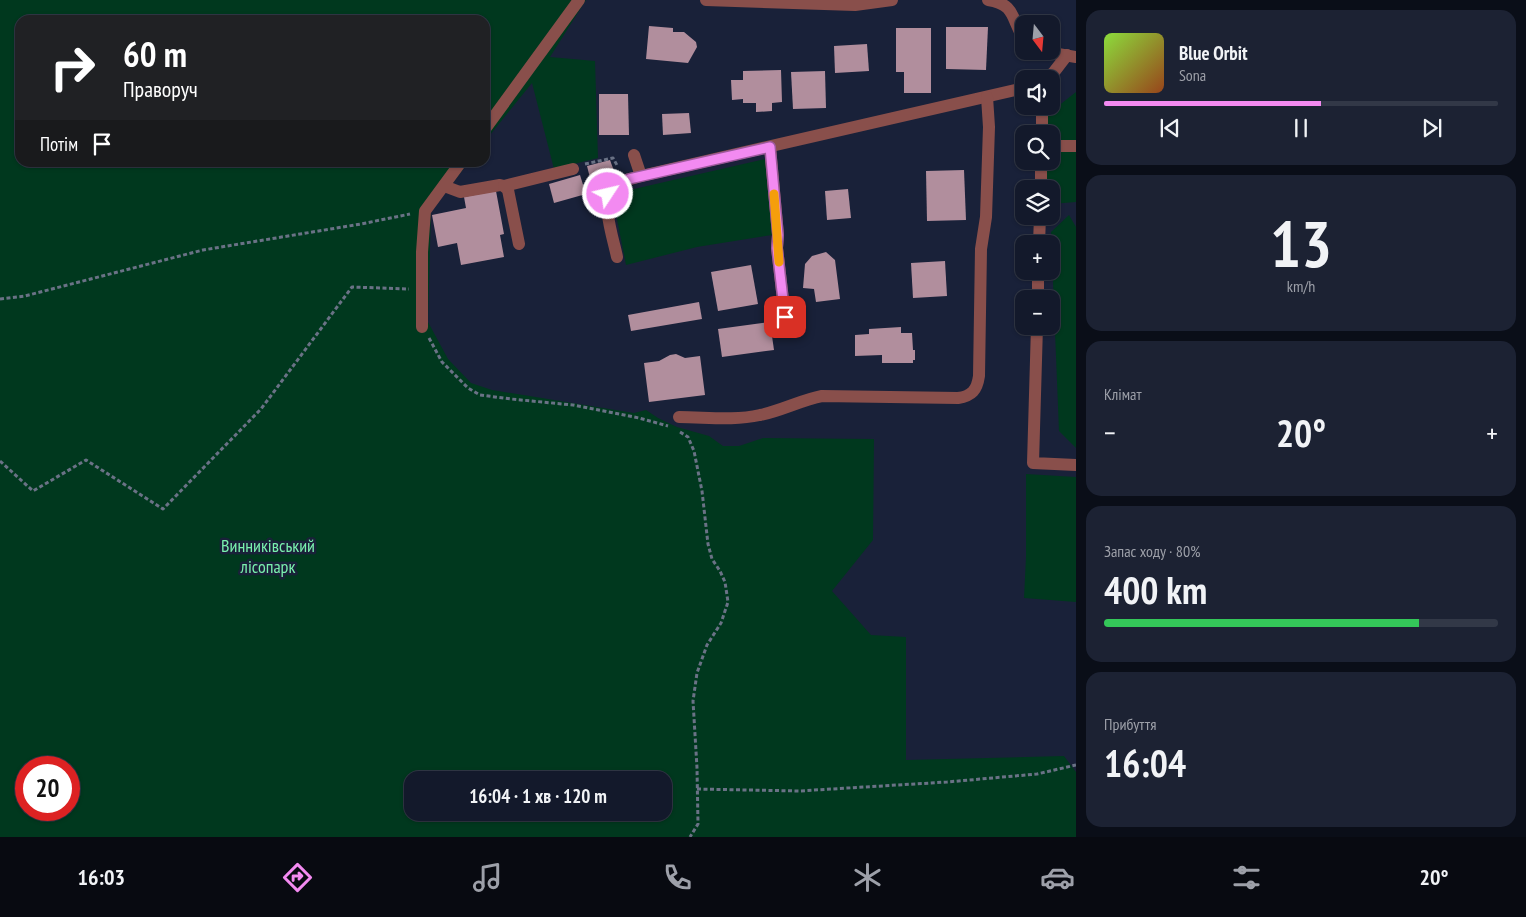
<!DOCTYPE html>
<html lang="uk">
<meta charset="utf-8">
<style>
body{margin:0;font-family:"PT Sans Narrow",sans-serif;background:#1c2233;color:#f1f3f6;height:100vh;display:flex;flex-direction:column;font-size:19px;white-space:nowrap}
*{box-sizing:border-box;margin:0}
p{font-size:16px;color:#9da0a9}
.icon{flex:none;width:28px;height:28px;fill:none;stroke:currentColor;stroke-width:2;stroke-linecap:round;stroke-linejoin:round}
.map{position:relative;flex:1;overflow:hidden}
.drawer{display:flex;flex-direction:column;gap:10px;padding:10px;background:#0a0e18;width:450px}
.drawer>*{flex:none}
.top-card{position:absolute;left:15px;top:15px;width:475px;height:152px;border-radius:15px;box-shadow:0 1px 4px #0004,0 0 0 1px #323847;background:#202124;color:#fff;overflow:hidden}
.needle{width:32px;rotate:164deg}
.buttons{position:absolute;left:1015px;top:15px;display:grid;gap:10px}
.buttons a{display:grid;place-items:center;width:45px;height:45px;border-radius:10px;background:#13192b;box-shadow:0 1px 4px #0004,0 0 0 1px #323847;font-size:25px}
.speed{position:absolute;left:15px;top:756px;display:flex;gap:10px;font-size:25px;font-weight:700;text-align:center}
.speed>*{display:grid;place-content:center;width:65px;height:65px;border-radius:50%;background:#13192b;box-shadow:0 1px 4px #0004,0 0 0 1px #323847;line-height:1}
.speed .limit{border:8px solid #d22;background:#fff;color:#111}
.pin{position:absolute;display:grid;place-items:center;width:42px;height:42px;color:#fff;margin:-21px;border-radius:10px;box-shadow:0 2px 8px #0006}
.me{position:absolute;width:55px;margin:-28px;rotate:55deg;stroke-linejoin:round;filter:drop-shadow(0 0 4px #0008)}
.turn{display:flex;align-items:center;gap:18px;height:105px;padding:0 25px;font-size:22px}
.turn .icon{width:65px;height:65px;stroke-width:2.5}
.turn b{display:block;font-size:35px;line-height:42px}
.then{display:flex;align-items:center;height:48px;padding:0 25px;background:#0003;gap:10px;font-size:19px}
.big{font-size:38px;font-weight:800;line-height:1.1}
.drawer .tile{flex:1;display:flex;flex-direction:column;justify-content:center;gap:8px;min-width:0;padding:0 18px;border-radius:15px;background:#1c2233}
.drawer .dial{align-items:center;gap:0}
.dial b{font-size:65px;line-height:1}
.song{display:flex;align-items:center;gap:15px}
.cover{width:60px;height:60px;border-radius:8px;background:linear-gradient(135deg,hsl(90 70% 55%),hsl(20 70% 35%))}
.played{height:5px;border-radius:2px;background:linear-gradient(90deg,#f38af1 55%,#323847 55%)}
.keys{display:flex;justify-content:space-around;direction:ltr}
.heat{display:flex;justify-content:space-between;align-items:center;font-size:28px;direction:ltr}
.charge{height:8px;border-radius:4px;background:linear-gradient(90deg,#34c759 80%,#323847 0)}
.trip{position:absolute;left:404px;top:771px;width:268px;height:50px;border-radius:15px;background:#13192b;box-shadow:0 1px 4px #0004,0 0 0 1px #323847;font-weight:800;line-height:50px;text-align:center}
.menu{display:flex;height:80px;justify-content:space-around;align-items:center;background:#080a11;color:#9da0a9}
.menu .icon{width:35px;height:35px}
.menu .on{color:#f38af1}
.menu b{font-size:22px;color:#f1f3f6}
main{display:flex;flex:1;min-height:0}
.map>svg:first-child{display:block}
</style>
<main>
<div class="map">
<svg width="1076" height="837" viewBox="0 0 1076 837">
<rect width="100%" height="100%" fill="#192139"/>
<g fill="#00381e" fill-rule="evenodd">
<path d="M0,0H586L550,57L595,61L598,158L554,169L532,83L485,141V20H20V162L468,163L431,211L428,322L448,359L471,383L492,390L634,413L646,410L658,418L677,427L709,436L723,446H739L763,438L874,439L873,540L832,591L871,635L906,637V760L1064,756L1076,772V837H0ZM26,768H69V810H26ZM412,780H662V812H412Z"/>
<polygon points="1076,92 1076,202 1051,204 1051,189 1047,189 1047,161 1051,161 1051,134 1048,134 1048,114"/>
<polygon points="765,159 772,235 697,247 626,265 612,194"/>
<polygon points="1069,215 1076,227 1076,448 1059,431 1051,232"/>
<polygon points="1026,474 1076,477 1076,602 1024,598 1026,557"/>
</g>
<g fill="#b18e9d">
<polygon points="649,26 673,28 673,32 684,32 696,42 697,47 688,63 646,59"/>
<polygon points="946,27 988,27 986,70 946,69"/>
<polygon points="896,28 931,28 931,93 904,93 904,72 896,72"/>
<polygon points="867,44 869,71 835,73 834,46"/>
<polygon points="781,70 782,102 772,103 772,111 756,112 756,103 743,103 743,99 732,100 731,80 743,80 743,71"/>
<polygon points="825,71 826,108 793,109 791,72"/>
<polygon points="599,94 628,94 629,135 599,135"/>
<polygon points="689,113 691,133 663,135 662,114"/>
<polygon points="610,160 614,171 609,178 591,182 587,166"/>
<polygon points="964,170 966,220 927,221 926,171"/>
<polygon points="580,175 586,194 554,203 549,184"/>
<polygon points="848,189 851,218 827,220 825,191"/>
<polygon points="496,191 504,234 500,235 504,257 461,265 457,243 438,247 432,215 466,208 464,197"/>
<polygon points="826,252 835,260 840,299 816,302 814,289 803,288 805,264 812,256"/>
<polygon points="945,261 947,296 913,298 911,263"/>
<polygon points="751,265 758,304 718,311 711,272"/>
<polygon points="699,302 702,319 631,331 628,315"/>
<polygon points="770,322 774,350 722,357 718,329"/>
<polygon points="901,327 901,333 912,333 913,350 915,350 915,360 913,360 913,363 882,363 882,355 855,356 855,335 869,334 869,329"/>
<polygon points="676,354 685,358 700,356 705,395 649,402 644,363 659,361 670,355"/>
</g>
<g fill="none" stroke-linecap="round" stroke-linejoin="round">
<g stroke="#6a7286" stroke-width="3" stroke-dasharray="4 2.5" stroke-linecap="butt">
<polyline points="585,164 613,158 618,167"/>
<polyline points="0,299 25,296 203,250 361,224 410,214"/>
<polyline points="429,338 442,362 468,388 480,395 511,399 573,405 639,418 668,426"/>
<polyline points="680,432 688,437 694,451 702,491 708,544 712,559 720,571 725,582 728,602 721,623 707,645 697,673 693,701 697,768 698,824 690,837"/>
<polyline points="0,461 33,491 86,460 163,509 261,409 352,287 409,289"/>
<polyline points="697,789 799,791 947,782 1037,774 1076,765"/>
</g>
<g stroke="#894f4b" stroke-width="12">
<polyline points="706,0 855,5 892,0"/>
<path d="M988,0C1016,4 1011,19 1024,39"/>
<polyline points="1041,51 1076,57"/>
<polyline points="1046,79 1054,72 1067,55"/>
<polyline points="485,129 579,0"/>
<polyline points="1042,134 1042,106"/>
<polyline points="1051,146 1076,146"/>
<polyline points="770,147 778,235 777,248 785,317"/>
<polyline points="634,155 641,176 1024,88"/>
<polyline points="444,186 460,192 500,185 504,186 508,190 519,244"/>
<polyline points="504,186 573,169"/>
<polyline points="1041,189 1041,161"/>
<polyline points="1039,244 1040,216"/>
<path d="M617,257C614,241 600,201 612,188C620,180 631,179 641,176"/>
<polyline points="1038,299 1038,271"/>
<polyline points="1037,326 1033,463 1076,465"/>
<polyline points="422,327 422,252 425,211 461,162"/>
<path d="M679,417C706,417 733,421 760,415C781,411 801,400 822,396L958,398C972,396 977,390 979,376L981,249L986,217L989,127L987,97"/>
</g>
</g>
<g fill="none" stroke-linecap="round" stroke-linejoin="round">
<defs>
<path id="route" d="M608,194C614,186 620,183 629,179L770,147L778,235L777,248L785,317"/>
</defs>
<use href="#route" stroke="#9e5a9d" stroke-width="12"/>
<use href="#route" stroke="#f38af1" stroke-width="9"/>
<polyline stroke="#f59e0b" stroke-width="9" points="774,194 779,262"/>
</g>
<g text-anchor="middle" stroke-width="5" stroke-linejoin="round" paint-order="stroke">
<g font-size="18" fill="#7af1ae" stroke="#192139">
<text x="268" y="552">Винниківський<tspan x="268" dy="21">лісопарк</tspan></text>
</g>
</g>
</svg>
<div class="buttons">
<a><svg class="needle" viewBox="-14 -14 28 28"><path d="M0-13l5 13h-10z" fill="#e53935"/><path d="M0 13l5-13h-10z" fill="#9da0a9"/></svg></a>
<a><svg class="icon" aria-label="sound" viewBox="0 0 24 24"><path d="M4 9h4l5-4v14l-5-4H4zM17 9q2 3 0 6"/></svg></a>
<a><svg class="icon" aria-label="search" viewBox="0 0 24 24"><circle cx="10" cy="10" r="6"/><path d="M15 15l6 6"/></svg></a>
<a><svg class="icon" aria-label="layers" viewBox="0 0 24 24"><path d="M12 4l9 5-9 5-9-5zM3 14l9 5 9-5"/></svg></a>
<a>+</a>
<a>−</a>
</div>
<div class="speed"><div class="limit">20</div></div>
<div class="pin" style="left:785px;top:317px;background:#d93025"><svg class="icon" aria-label="arrive" viewBox="0 0 24 24"><path d="M6 21V4h12l-3 4 3 4H6"/></svg></div>
<svg class="me" style="left:608px;top:194px" viewBox="-20 -20 40 40"><circle r="17" fill="#f38af1" stroke="#fff" stroke-width="3"/><path d="M0-11L8 9 0 5-8 9z" fill="#fff"/></svg>
<div class="trip">16:04 · 1 хв · 120 m</div>
<div class="top-card">
<div class="turn"><svg class="icon" aria-label="right" viewBox="0 0 24 24"><path d="M7 20v-9h11M14 6l5 5-5 5"/></svg><div><b>60 m</b>Праворуч</div></div>
<div class="then">Потім<svg class="icon" aria-label="arrive" viewBox="0 0 24 24"><path d="M6 21V4h12l-3 4 3 4H6"/></svg></div>
</div>
</div>
<section class="drawer">
<div class="tile">
<div class="song"><i class="cover"></i><div><b>Blue Orbit</b><p>Sona</p></div></div>
<div class="played"></div>
<div class="keys"><svg class="icon" aria-label="previous" viewBox="0 0 24 24"><path d="M18 5L8 12l10 7zM5 5v14"/></svg><svg class="icon" aria-label="pause" viewBox="0 0 24 24"><path d="M8 5v14M16 5v14"/></svg><svg class="icon" aria-label="next" viewBox="0 0 24 24"><path d="M6 5l10 7-10 7zM19 5v14"/></svg></div>
</div>
<div class="tile dial"><b>13</b><p>km/h</p></div>
<div class="tile"><p>Клімат</p>
<div class="heat"><a>−</a><b class="big">20°</b><a>+</a></div>
</div>
<div class="tile"><p>Запас ходу · 80%</p><b class="big">400 km</b><div class="charge"></div></div>
<div class="tile"><p>Прибуття</p><b class="big">16:04</b></div>
</section>
</main>
<nav class="menu">
<b>16:03</b>
<svg class="icon on" aria-label="directions" viewBox="0 0 24 24"><path d="M12 3l9 9-9 9-9-9zM9 14v-3h6M13 9l2 2-2 2"/></svg>
<svg class="icon" aria-label="music" viewBox="0 0 24 24"><path d="M9 18V5l10-2v13"/><circle cx="6" cy="18" r="3"/><circle cx="16" cy="16" r="3"/></svg>
<svg class="icon" aria-label="phone" viewBox="0 0 24 24"><path d="M5 4h4l2 5-3 2q2 4 5 5l2-3 5 2v4C11 20 4 13 5 4z"/></svg>
<svg class="icon" aria-label="climate" viewBox="0 0 24 24"><path d="M12 3v18M4 7l16 10M4 17L20 7"/></svg>
<svg class="icon" aria-label="car" viewBox="0 0 24 24"><path d="M5 17H2v-5l4-1 3-4h7l3 4 3 1v5h-3M9 17h6M6 11h13"/><circle cx="7" cy="17" r="2"/><circle cx="17" cy="17" r="2"/></svg>
<svg class="icon" aria-label="filters" viewBox="0 0 24 24"><path d="M4 7h16M4 17h16"/><circle cx="9" cy="7" r="2"/><circle cx="15" cy="17" r="2"/></svg>
<b>20°</b>
</nav>
